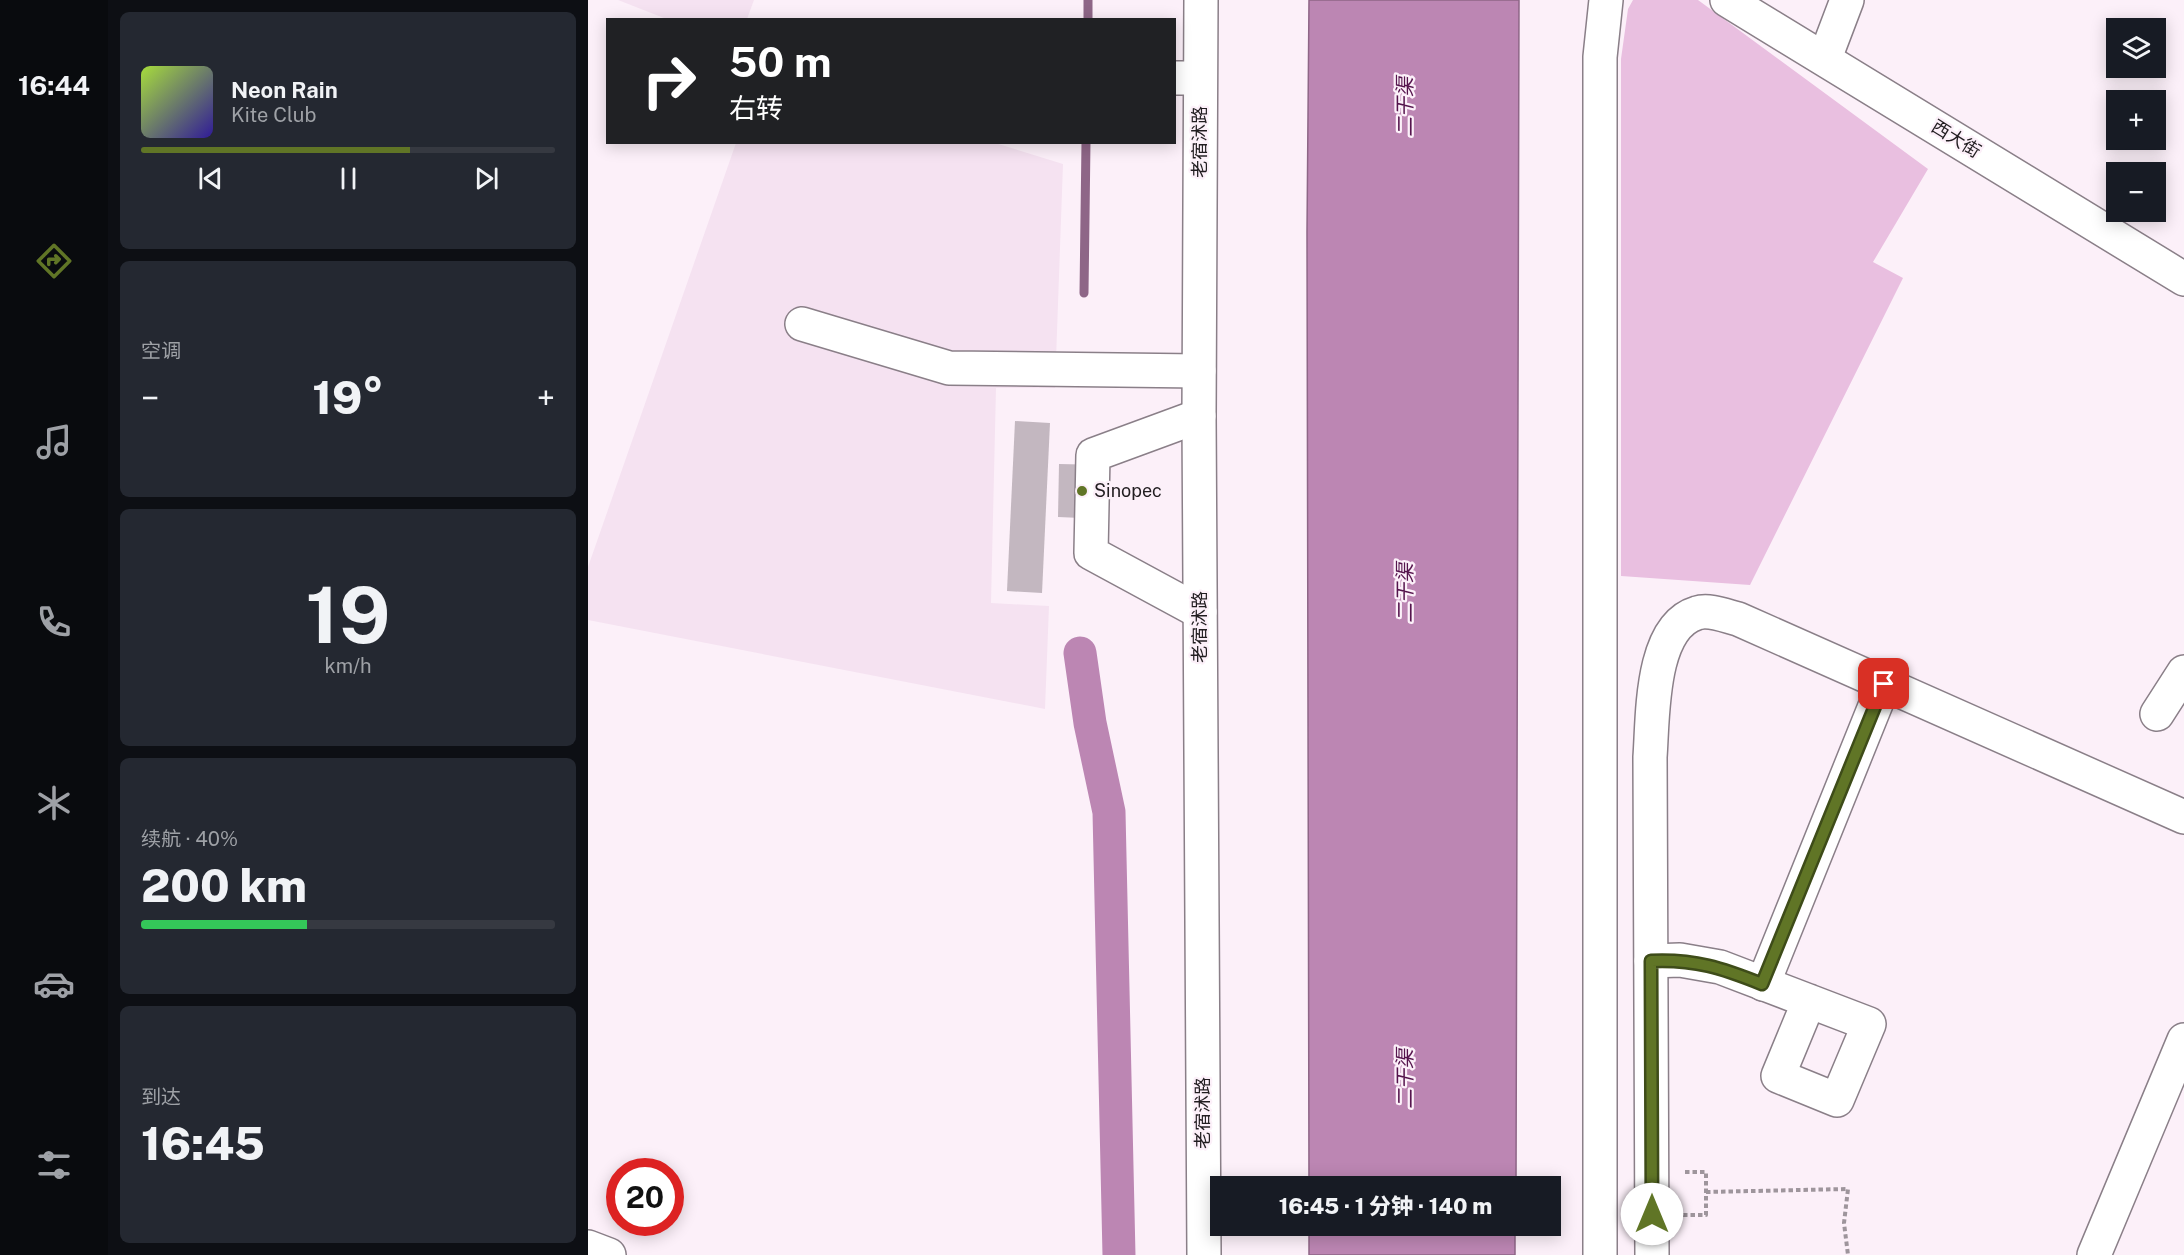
<!DOCTYPE html>
<html lang="zh">
<meta charset="utf-8">
<style>
body{margin:0;font-family:"Public Sans","Noto Sans SC",sans-serif;background:#242831;color:#f1f3f6;height:100vh;display:flex;flex-direction:column;font-size:22px;white-space:nowrap}
*{box-sizing:border-box;margin:0}
p{font-size:20px;color:#9ea1a6}
.icon{flex:none;width:33px;height:33px;fill:none;stroke:currentColor;stroke-width:2;stroke-linecap:round;stroke-linejoin:round}
.map{position:relative;flex:1;overflow:hidden}
.details{display:flex;flex-direction:column;gap:12px;padding:12px;background:#0d0f14;width:480px}
.details>*{flex:none}
.top-card{position:absolute;left:18px;top:18px;width:570px;height:126px;border-radius:0px;box-shadow:0 3px 15px #0003;background:#202124;color:#fff;overflow:hidden}
.controls{position:absolute;left:1518px;top:18px;display:grid;gap:12px}
.controls a{display:grid;place-items:center;width:60px;height:60px;border-radius:0px;background:#171b24;box-shadow:0 3px 15px #0003;font-size:30px}
.speed{position:absolute;left:18px;top:1158px;display:flex;gap:12px;font-size:30px;font-weight:700;text-align:center}
.speed>*{display:grid;place-content:center;width:78px;height:78px;border-radius:50%;background:#171b24;box-shadow:0 3px 15px #0003;line-height:1}
.speed .limit{border:9px solid #d22;background:#fff;color:#111}
.pin{position:absolute;display:grid;place-items:center;width:51px;height:51px;color:#fff;margin:-26px;border-radius:12px;box-shadow:0 3px 9px #0006}
.me{position:absolute;width:66px;margin:-33px;rotate:0deg;stroke-linejoin:round;filter:drop-shadow(0 0 4px #0008)}
.turn{display:flex;align-items:center;gap:21px;height:126px;padding:0 24px;font-size:27px}
.turn .icon{width:78px;height:78px;stroke-width:2.5}
.turn b{display:block;font-size:42px;line-height:51px}
.big{font-size:45px;font-weight:800;line-height:1.1}
.details .card{flex:1;display:flex;flex-direction:column;justify-content:center;gap:9px;min-width:0;padding:0 21px;border-radius:9px;background:#242831}
.details .dial{align-items:center;gap:0}
.dial b{font-size:78px;line-height:1}
.song{display:flex;align-items:center;gap:18px}
.cover{width:72px;height:72px;border-radius:9px;background:linear-gradient(135deg,hsl(80 70% 55%),hsl(250 70% 35%))}
.played{height:6px;border-radius:3px;background:linear-gradient(90deg,#607526 65%,#363941 65%)}
.keys{display:flex;justify-content:space-around;direction:ltr}
.heat{display:flex;justify-content:space-between;align-items:center;font-size:33px;direction:ltr}
.charge{height:9px;border-radius:4px;background:linear-gradient(90deg,#34c759 40%,#363941 0)}
.trip{position:absolute;left:622px;top:1176px;width:351px;height:60px;border-radius:0px;background:#171b24;box-shadow:0 3px 15px #0003;font-weight:800;line-height:60px;text-align:center}
main{display:flex;flex:1;min-height:0}
.tabs{display:flex;flex-direction:column;width:108px;justify-content:space-around;align-items:center;background:#090b0e;color:#9ea1a6}
.tabs .icon{width:42px;height:42px}
.tabs .on{color:#607526}
.tabs b{font-size:27px;color:#f1f3f6}
.map>svg:first-child{display:block}
</style>
<main>
<nav class="tabs">
<b>16:44</b>
<svg class="icon on" aria-label="directions" viewBox="0 0 24 24"><path d="M12 3l9 9-9 9-9-9zM9 14v-3h6M13 9l2 2-2 2"/></svg>
<svg class="icon" aria-label="music" viewBox="0 0 24 24"><path d="M9 18V5l10-2v13"/><circle cx="6" cy="18" r="3"/><circle cx="16" cy="16" r="3"/></svg>
<svg class="icon" aria-label="phone" viewBox="0 0 24 24"><path d="M5 4h4l2 5-3 2q2 4 5 5l2-3 5 2v4C11 20 4 13 5 4z"/></svg>
<svg class="icon" aria-label="climate" viewBox="0 0 24 24"><path d="M12 3v18M4 7l16 10M4 17L20 7"/></svg>
<svg class="icon" aria-label="car" viewBox="0 0 24 24"><path d="M5 17H2v-5l4-1 3-4h7l3 4 3 1v5h-3M9 17h6M6 11h13"/><circle cx="7" cy="17" r="2"/><circle cx="17" cy="17" r="2"/></svg>
<svg class="icon" aria-label="filters" viewBox="0 0 24 24"><path d="M4 7h16M4 17h16"/><circle cx="9" cy="7" r="2"/><circle cx="15" cy="17" r="2"/></svg>
</nav>
<section class="details">
<div class="card">
<div class="song"><i class="cover"></i><div><b>Neon Rain</b><p>Kite Club</p></div></div>
<div class="played"></div>
<div class="keys"><svg class="icon" aria-label="previous" viewBox="0 0 24 24"><path d="M18 5L8 12l10 7zM5 5v14"/></svg><svg class="icon" aria-label="pause" viewBox="0 0 24 24"><path d="M8 5v14M16 5v14"/></svg><svg class="icon" aria-label="next" viewBox="0 0 24 24"><path d="M6 5l10 7-10 7zM19 5v14"/></svg></div>
</div>
<div class="card"><p>空调</p>
<div class="heat"><a>−</a><b class="big">19°</b><a>+</a></div>
</div>
<div class="card dial"><b>19</b><p>km/h</p></div>
<div class="card"><p>续航 · 40%</p><b class="big">200 km</b><div class="charge"></div></div>
<div class="card"><p>到达</p><b class="big">16:45</b></div>
</section>
<div class="map">
<svg width="1596" height="1255" viewBox="0 0 1596 1255">
<rect width="100%" height="100%" fill="#fcf0f9"/>
<g fill="#f5e2f1">
<polygon points="30,0 166,0 159,19 81,20"/>
<polygon points="148,143 407,143 475,164 467,388 408,388 403,603 461,606 457,709 0,620 0,567"/>
</g>
<polygon fill="#e9bfe0" points="1045,0 1110,0 1340,169 1285,262 1315,278 1162,585 1033,576 1033,59 1040,9"/>
<g fill="#bc86b3" stroke="#8e6687" stroke-width="1.5">
<polygon points="721,0 931,0 928,1186 721,1186 719,232"/>
<rect x="721" y="1226" width="206" height="29"/>
</g>
<g fill="none" stroke-linecap="round" stroke-linejoin="round">
<g stroke="#8e6687" stroke-width="9">
<polyline points="500,20 500,0"/>
<polyline points="496,293 498,142"/>
</g>
<polyline stroke="#bc86b3" stroke-width="33" points="492,653 502,723 521,812 531,1255"/>
</g>
<g fill="#c3b7c0">
<polygon points="427,421 462,423 454,593 419,591"/>
<polygon points="471,464 518,465 516,519 470,517"/>
</g>
<g fill="none" stroke-linecap="round" stroke-linejoin="round">
<defs>
<g id="minor">
<polyline points="1139,0 1596,279"/>
<polyline points="1237,58 1259,0"/>
<polyline points="586,78 612,78"/>
<polyline points="214,324 361,368 611,371"/>
<polyline points="611,416 505,455 503,553 612,612"/>
<polyline points="1569,714 1596,672"/>
<polyline points="1063,961 1092,960 1132,967 1281,1024 1249,1100 1190,1076 1221,1001"/>
<polyline points="1175,984 1296,684"/>
<polyline points="0,1247 21,1255"/>
<polyline points="1012,1255 1012,57 1018,0"/>
<path d="M1064,1255L1062,757C1065,717 1062,627 1109,613C1121,609 1138,616 1150,619L1596,817"/>
<polyline points="1506,1255 1596,1040"/>
</g>
<polyline id="major" points="613,0 611,416 616,1255"/>
</defs>
<use href="#minor" stroke="#8a7f88" stroke-width="36"/>
<use href="#major" stroke="#8a7f88" stroke-width="36"/>
<g stroke="#9e959c" stroke-width="4" stroke-dasharray="4.5 3" stroke-linecap="butt">
<polyline points="1118,1192 1260,1189 1256,1223 1260,1255"/>
<polyline points="1095,1215 1118,1215 1118,1172 1096,1172"/>
</g>
<use href="#minor" stroke="#fff" stroke-width="33"/>
<use href="#major" stroke="#fff" stroke-width="33"/>
</g>
<g fill="none" stroke-linecap="round" stroke-linejoin="round">
<defs>
<path id="route" d="M1064,1214L1063,961C1107,959 1134,968 1174,984L1296,684"/>
</defs>
<use href="#route" stroke="#3e4c19" stroke-width="15"/>
<use href="#route" stroke="#607526" stroke-width="10"/>
</g>
<circle fill="#607526" stroke="#fcf0f9" stroke-width="2" cx="494" cy="491" r="6"/>
<g text-anchor="middle" stroke-width="4.5" stroke-linejoin="round" paint-order="stroke">
<g font-size="18" fill="#211d20" stroke="#fcf0f9">
<text transform="translate(1368 139) rotate(32)" y="6">西大街</text>
<text transform="translate(612 142) rotate(-90)" y="6">老宿沭路</text>
<text transform="translate(612 627) rotate(-90)" y="6">老宿沭路</text>
<text transform="translate(615 1113) rotate(-90)" y="6">老宿沭路</text>
</g>
<g font-size="18" fill="#211d20" stroke="#fcf0f9" text-anchor="start">
<text x="506" y="497">Sinopec</text>
</g>
<g font-size="20" font-style="italic" fill="#55144d" stroke="#fcf0f9">
<text transform="translate(817 107) rotate(-90)" y="7">二干渠</text>
<text transform="translate(817 593) rotate(-90)" y="7">二干渠</text>
<text transform="translate(817 1079) rotate(-90)" y="7">二干渠</text>
</g>
</g>
</svg>
<div class="controls">
<a><svg class="icon" aria-label="layers" viewBox="0 0 24 24"><path d="M12 4l9 5-9 5-9-5zM3 14l9 5 9-5"/></svg></a>
<a>+</a>
<a>−</a>
</div>
<div class="speed"><div class="limit">20</div></div>
<div class="pin" style="left:1296px;top:684px;background:#d93025"><svg class="icon" aria-label="arrive" viewBox="0 0 24 24"><path d="M6 21V4h12l-3 4 3 4H6"/></svg></div>
<svg class="me" style="left:1064px;top:1214px" viewBox="-20 -20 40 40"><circle r="19" fill="#fff"/><path d="M0-13L10 11 0 6-10 11z" fill="#607526"/></svg>
<div class="trip">16:45 · 1 分钟 · 140 m</div>
<div class="top-card">
<div class="turn"><svg class="icon" aria-label="right" viewBox="0 0 24 24"><path d="M7 20v-9h11M14 6l5 5-5 5"/></svg><div><b>50 m</b>右转</div></div>
</div>
</div>
</main>
